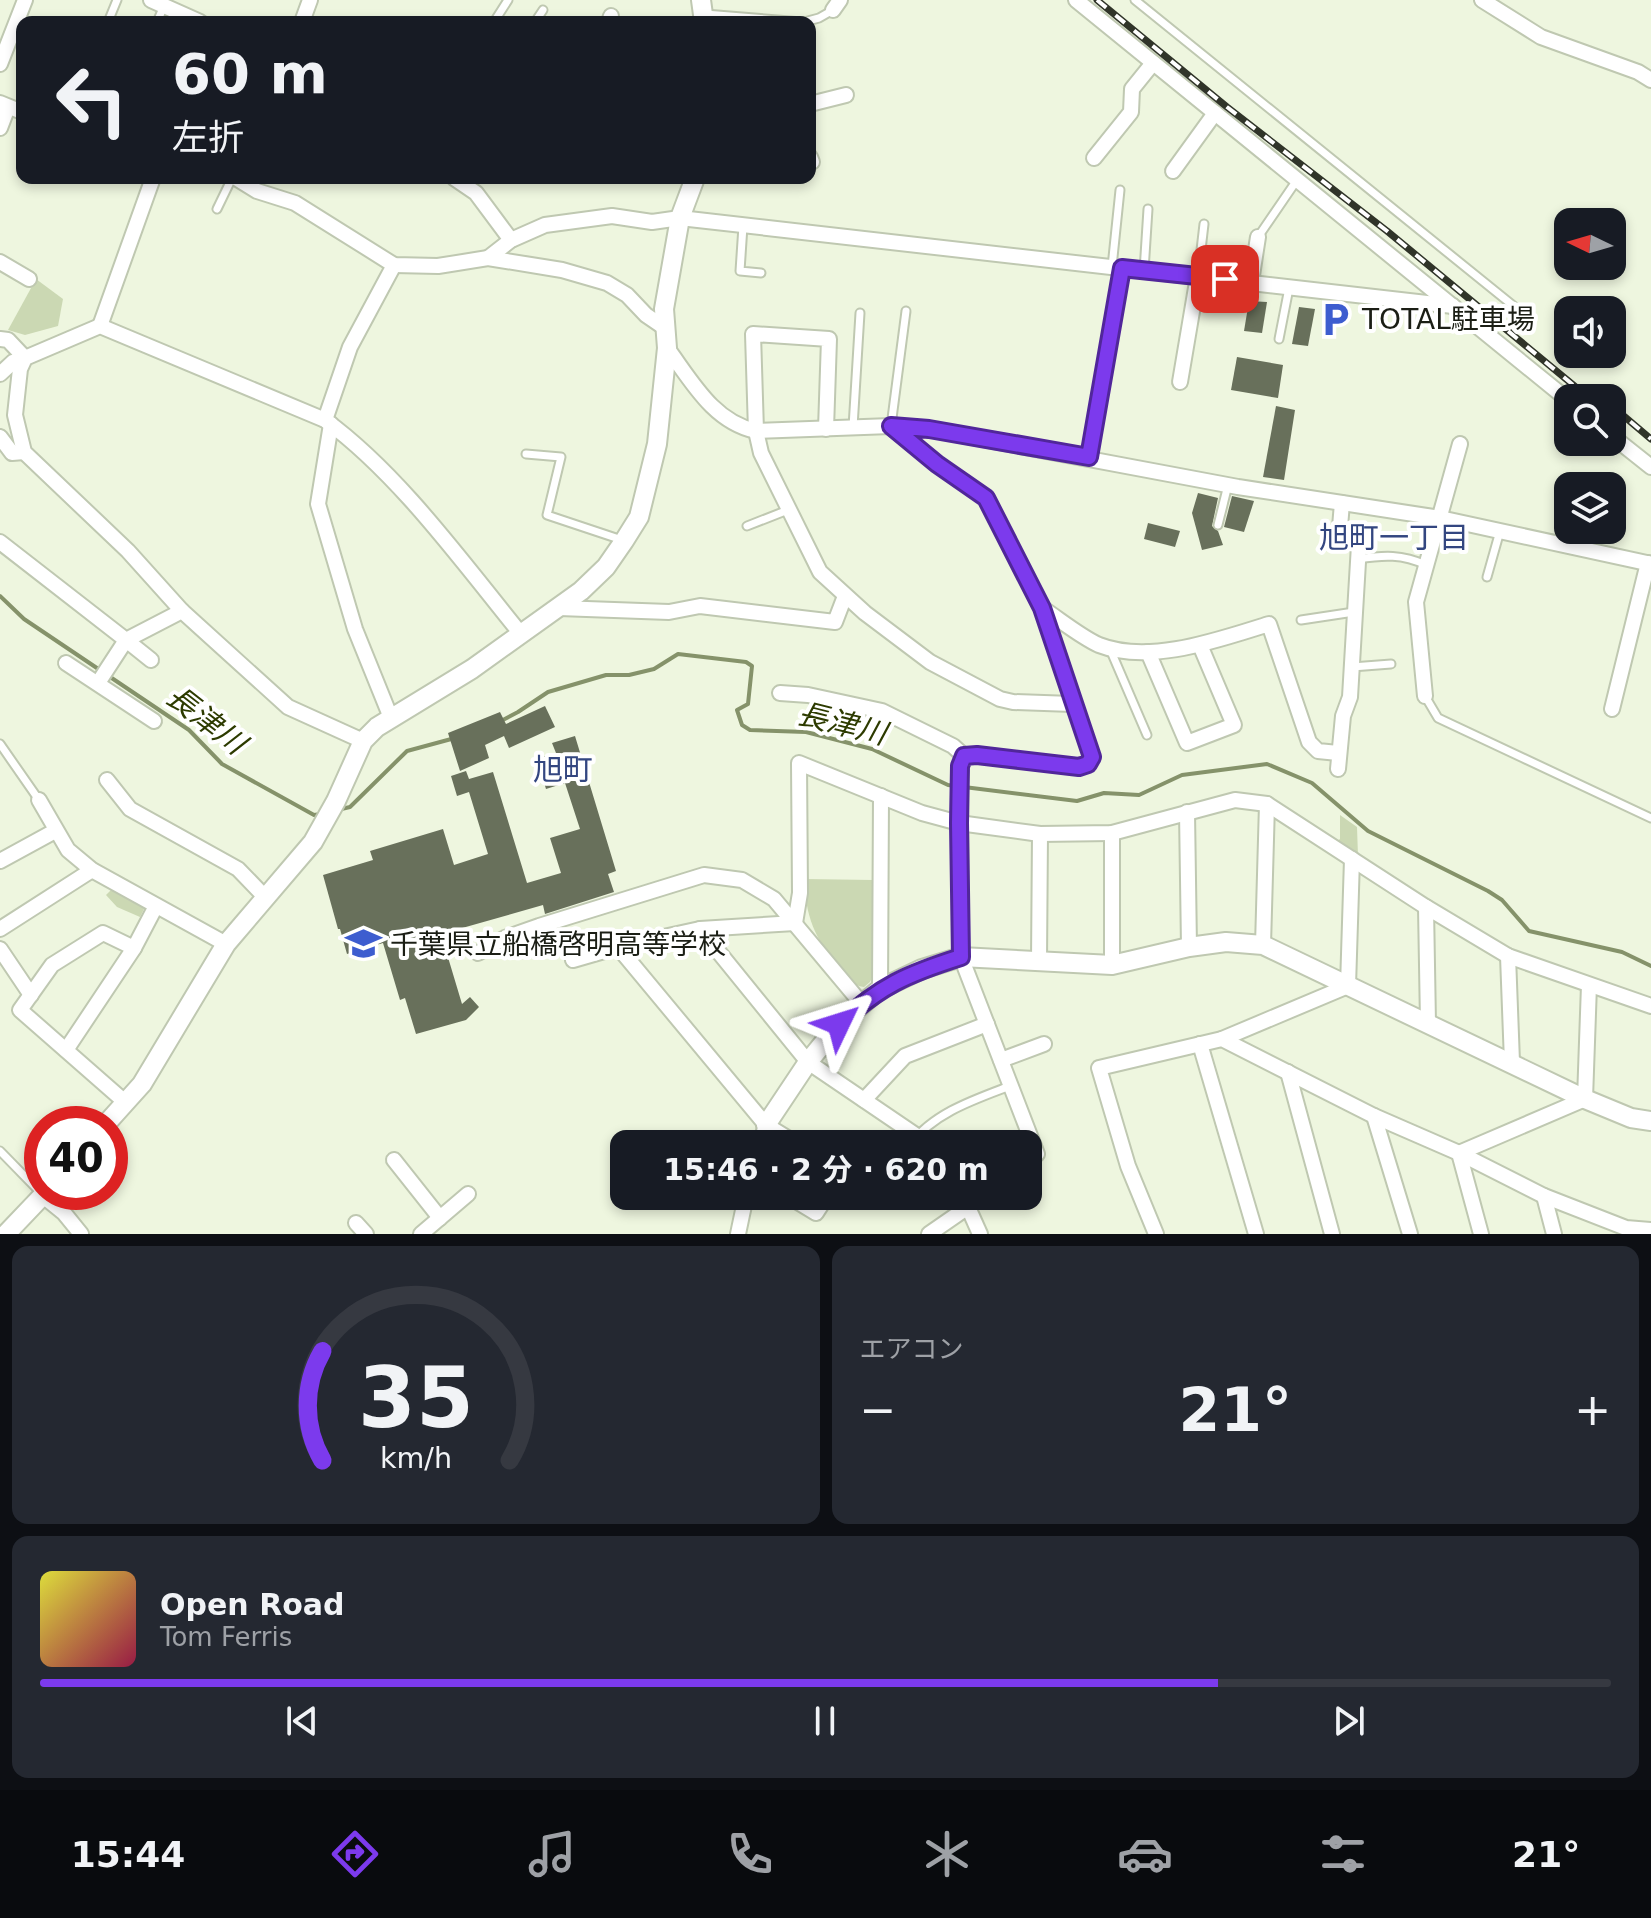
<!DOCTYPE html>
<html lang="ja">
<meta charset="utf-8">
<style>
body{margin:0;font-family:"DejaVu Sans","Noto Sans JP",sans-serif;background:#242831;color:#f1f3f6;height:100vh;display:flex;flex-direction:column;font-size:30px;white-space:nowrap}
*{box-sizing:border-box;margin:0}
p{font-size:26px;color:#9ea1a6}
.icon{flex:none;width:44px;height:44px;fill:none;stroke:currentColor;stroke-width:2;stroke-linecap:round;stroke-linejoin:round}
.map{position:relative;height:1234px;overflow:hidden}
.panel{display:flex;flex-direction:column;gap:12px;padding:12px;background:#0d0f14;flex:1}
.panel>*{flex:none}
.guide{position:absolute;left:16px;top:16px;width:800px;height:168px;border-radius:16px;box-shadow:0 4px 12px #0003;background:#171b24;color:#f1f3f6;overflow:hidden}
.needle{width:52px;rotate:275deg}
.buttons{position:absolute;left:1554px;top:208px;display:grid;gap:16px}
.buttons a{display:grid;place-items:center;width:72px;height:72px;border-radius:16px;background:#171b24;box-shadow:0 4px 12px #0003;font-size:40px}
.speed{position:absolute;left:24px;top:1106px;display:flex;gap:16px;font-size:40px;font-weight:700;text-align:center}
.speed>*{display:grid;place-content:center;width:104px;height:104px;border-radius:50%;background:#171b24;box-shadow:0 4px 12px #0003;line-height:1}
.speed .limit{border:12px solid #d22;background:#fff;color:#111}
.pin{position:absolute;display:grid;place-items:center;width:68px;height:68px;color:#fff;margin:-34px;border-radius:16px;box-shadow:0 4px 12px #0006}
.me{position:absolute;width:88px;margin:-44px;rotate:49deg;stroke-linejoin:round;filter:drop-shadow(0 0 6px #0008)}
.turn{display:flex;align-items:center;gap:28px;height:168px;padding:0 24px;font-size:36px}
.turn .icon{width:104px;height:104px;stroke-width:2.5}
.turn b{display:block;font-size:56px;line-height:68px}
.big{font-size:60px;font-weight:700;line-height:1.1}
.panel .tile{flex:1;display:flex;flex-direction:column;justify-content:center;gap:12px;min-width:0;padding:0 28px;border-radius:16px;background:#242831}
.panel .dial{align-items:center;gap:0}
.dial svg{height:208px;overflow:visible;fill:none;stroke:#363941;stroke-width:7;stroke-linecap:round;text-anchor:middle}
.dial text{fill:#f1f3f6;stroke:none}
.song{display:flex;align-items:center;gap:24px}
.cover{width:96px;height:96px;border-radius:12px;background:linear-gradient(135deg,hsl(60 70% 55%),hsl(340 70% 35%))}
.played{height:8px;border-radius:4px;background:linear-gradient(90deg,#7c3aed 75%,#363941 75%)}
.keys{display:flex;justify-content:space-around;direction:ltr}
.heat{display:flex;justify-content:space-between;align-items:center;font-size:44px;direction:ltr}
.panel .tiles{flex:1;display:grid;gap:12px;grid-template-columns:1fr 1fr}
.tile:last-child{grid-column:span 2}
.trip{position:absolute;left:610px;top:1130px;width:432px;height:80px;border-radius:16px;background:#171b24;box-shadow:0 4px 12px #0003;font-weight:700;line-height:80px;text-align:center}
.dock{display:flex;height:128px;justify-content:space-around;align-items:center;background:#090b0e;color:#9ea1a6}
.dock .icon{width:56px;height:56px}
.dock .active{color:#7c3aed}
.dock b{font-size:36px;color:#f1f3f6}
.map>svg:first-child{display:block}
</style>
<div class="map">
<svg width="1651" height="1234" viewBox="0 0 1651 1234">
<rect width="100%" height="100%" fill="#eef6df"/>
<g fill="#cbd8b3">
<polygon points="36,279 63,299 58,326 25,335 8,330"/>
<polygon points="1340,815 1357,827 1358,856 1335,843 1340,839"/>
<path d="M805,879L873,880L874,974L870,982L864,987C852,986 847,976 839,967C816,941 804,914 805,879Z"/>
<polygon points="111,890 145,907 140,917 117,907 106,895"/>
</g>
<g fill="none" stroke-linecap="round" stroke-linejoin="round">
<g stroke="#85926a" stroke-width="4">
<polyline points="0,596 24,619 189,730 222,764 314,815 321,814"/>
<polyline points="501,721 518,712 548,692 606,675 629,675 654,669 678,654 746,662 752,666 748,704 737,710 742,725 750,730 806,732 872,749 948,785 1077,801 1104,793 1139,795 1182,775 1267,764 1312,783 1368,831 1488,891 1502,900 1529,931 1622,952 1651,966"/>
<polyline points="337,810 350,807 407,751 455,738"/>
</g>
</g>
<g fill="#68705b">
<polygon points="1249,301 1267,302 1262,333 1244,331"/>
<polygon points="1299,307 1315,309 1308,346 1292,344"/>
<polygon points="1237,357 1283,365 1278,398 1231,390"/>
<polygon points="1276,406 1295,410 1284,480 1263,477"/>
<polygon points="1198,493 1218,498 1212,526 1218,531 1223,545 1202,550 1192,513"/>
<polygon points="1232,496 1254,501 1244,532 1224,527"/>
<polygon points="1148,523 1180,531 1175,547 1144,539"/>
<polygon points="545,706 555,727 509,748 504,736 485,745 489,758 460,771 448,733 500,712 506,724"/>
<polygon points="575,736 616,871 608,874 614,892 545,914 543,905 441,934 462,1004 470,997 479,1007 466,1020 416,1034 405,998 400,1000 383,943 347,954 340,929 338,929 323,875 373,860 370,851 443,829 454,865 488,854 469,792 457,796 451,776 466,771 469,779 493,772 527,883 561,873 550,838 580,829 565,783 546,789 537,759 556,753 552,743"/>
</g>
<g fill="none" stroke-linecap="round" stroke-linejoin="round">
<defs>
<g id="service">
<polyline points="1135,0 1526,316"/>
<polyline points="705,14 802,22"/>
<polyline points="108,22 117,0"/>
<polyline points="157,22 164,6"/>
<polyline points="494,22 508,0"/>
<polyline points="535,22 543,10"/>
<polyline points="804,22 819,18 833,10"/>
<polyline points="217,209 232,178"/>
<polyline points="743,226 740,271 761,273"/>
<polyline points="1258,237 1297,180"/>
<polyline points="1112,267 1120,190"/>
<polyline points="1144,271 1148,209"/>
<polyline points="1198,276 1204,224"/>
<polyline points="1279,339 1289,288"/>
<polyline points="891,426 906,311"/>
<polyline points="853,427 860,313"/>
<polyline points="526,454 561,457 547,515 622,540"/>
<polyline points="1218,525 1228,485"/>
<polyline points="747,526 788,510"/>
<path d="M1358,559C1384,555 1402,554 1426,565"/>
<polyline points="1487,577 1500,531"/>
<polyline points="1301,620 1354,612"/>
<polyline points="1110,649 1147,735"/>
<polyline points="1352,667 1391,664"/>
<polyline points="1425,696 1438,718 1651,818"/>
<polyline points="0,744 39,800"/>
<path d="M911,1144C933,1113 976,1099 1010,1086"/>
<polyline points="0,1151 42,1194"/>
<polyline points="906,1196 912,1204"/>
</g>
<g id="minor">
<polyline points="151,0 200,22"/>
<polyline points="1076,0 1568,400"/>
<polyline points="1482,0 1541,37 1638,72 1651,80"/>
<polyline points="833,10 840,0"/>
<polyline points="302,22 310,0"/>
<polyline points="609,22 611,16"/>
<polyline points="0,64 25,0"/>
<polyline points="0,103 22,112"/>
<polyline points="810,104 846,95"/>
<polyline points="0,128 8,107"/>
<polyline points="810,157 812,162"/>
<polyline points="1094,158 1131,112 1132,89 1153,63"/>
<polyline points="1173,171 1215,113"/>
<polyline points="236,178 257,191 295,203 394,265 438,266 488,258 562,270 607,283 627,295 646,315 665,328"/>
<polyline points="454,178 476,193 511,240"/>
<polyline points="488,258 511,240 545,225 612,216 652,222 680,218 1453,306"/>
<polyline points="0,262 29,279"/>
<polyline points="1251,282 1258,237"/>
<polyline points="100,326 153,178"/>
<polyline points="0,339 8,340 25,358 13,362 0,374"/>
<path d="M667,348C691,380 713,422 756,431L891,426L929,429L1238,487L1440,518L1651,564"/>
<polyline points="1180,382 1198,276"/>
<polyline points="325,420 350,347 394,265"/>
<polyline points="331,424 318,504 355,629 391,718"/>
<polyline points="891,427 937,464 986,498 1042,608 1092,757 1088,764 1079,767 977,755 964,756 960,766 961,957 1037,1154 1028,1157"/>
<polyline points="826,429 829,339 753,334 756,431 761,453 820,572 865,613 930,662 1000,699 1013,702 1072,704"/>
<polyline points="1612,436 1651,467"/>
<polyline points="0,437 12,453 24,452"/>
<polyline points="1089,457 1122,268"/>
<polyline points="0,542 126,640 182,611 288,707 363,741"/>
<polyline points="559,608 669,612 700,606 835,622 845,596"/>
<path d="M1042,608C1059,619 1081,637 1099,645C1150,665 1220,639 1269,624L1309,742L1318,751L1338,753"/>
<path d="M182,611L128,551L24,452L15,415L20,369L25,358L100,326L325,420C399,474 463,563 521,634"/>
<polyline points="1148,652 1187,743 1234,725 1200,645"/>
<polyline points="66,663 154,721"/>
<polyline points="98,683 126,640 151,660"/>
<polyline points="780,693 808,695 882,711 953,746 964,756"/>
<polyline points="1425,696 1416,602 1460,444"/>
<polyline points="1612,709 1648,563"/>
<polyline points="1338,769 1343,716 1350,697 1359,545 1339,539 1342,503"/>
<polyline points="107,780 130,809 238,869 266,898"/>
<polyline points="39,800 68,850 92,870 226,944"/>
<polyline points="1187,812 1189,947"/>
<polyline points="0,861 55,831"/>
<polyline points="1426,907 1428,1023"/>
<polyline points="0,929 92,870"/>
<polyline points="700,929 808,1062 917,1136 924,1144"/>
<polyline points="1263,945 1267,804"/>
<polyline points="618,947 766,1125 797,1144"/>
<polyline points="0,949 31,995"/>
<polyline points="478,953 505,938 539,926 704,875 742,880 774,899 861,1003"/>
<polyline points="1508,956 1512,1062"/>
<polyline points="573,960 618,947 700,929 795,923 800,893 799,763 922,813 959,823 1040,834 1112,833 1235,800 1267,804 1426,907 1508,956 1651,1006"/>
<polyline points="1039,961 1040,834"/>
<polyline points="1112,965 1112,833"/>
<polyline points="880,989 881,796"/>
<polyline points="1222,1039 1348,986 1352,859"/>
<polyline points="1200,1044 1256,1234"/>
<polyline points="66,1050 134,948 156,906"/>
<polyline points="1001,1060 1044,1044"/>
<polyline points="1288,1072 1332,1234"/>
<polyline points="864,1100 905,1056 987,1024"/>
<polyline points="125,1102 20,1010 52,965 103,933 134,948"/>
<polyline points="1374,1116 1410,1234"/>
<polyline points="760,1144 766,1125"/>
<polyline points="394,1160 440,1218"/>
<polyline points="43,1196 64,1213 81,1234"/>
<polyline points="788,1196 816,1213 827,1196"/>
<polyline points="963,1196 980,1234"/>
<polyline points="1544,1196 1554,1234"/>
<polyline points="356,1223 366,1234"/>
<polyline points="421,1234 468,1194"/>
<polyline points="738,1234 746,1196"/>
<polyline points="929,1234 968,1207"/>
<polyline points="1156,1234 1128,1166 1099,1068 1222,1039 1374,1116 1459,1153 1544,1196 1626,1228 1651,1230"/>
<polyline points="1481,1234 1459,1153 1585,1099 1589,985"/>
</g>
<g id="tertiary">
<polyline points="701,0 704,22"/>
<polyline points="106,1124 142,1084 226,944 313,842 336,801 363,741 377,727 472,669 581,591 606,567 624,541 639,517 657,444 667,348 664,309 680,218 695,178"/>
<polyline points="766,1125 808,1062 839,1024 880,989 922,969 961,957 1112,965 1189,947 1226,942 1263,945 1585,1099 1631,1118 1651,1121"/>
<polyline points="6,1234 46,1192"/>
</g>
</defs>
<use href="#service" stroke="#bfc8b1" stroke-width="11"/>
<use href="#minor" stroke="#bfc8b1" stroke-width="18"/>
<use href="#tertiary" stroke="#bfc8b1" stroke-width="22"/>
<use href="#service" stroke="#fff" stroke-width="7"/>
<use href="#minor" stroke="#fff" stroke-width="14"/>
<use href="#tertiary" stroke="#fff" stroke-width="18"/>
<defs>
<g id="rail">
<polyline points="1097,0 1227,107 1387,231 1589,398"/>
<polyline points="1612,406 1651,439"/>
</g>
</defs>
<use href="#rail" stroke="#303429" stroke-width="7"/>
<use href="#rail" stroke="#fff" stroke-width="4" stroke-dasharray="12" stroke-linecap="butt"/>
</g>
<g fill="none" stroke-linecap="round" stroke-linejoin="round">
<defs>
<path id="route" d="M839,1024C880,986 907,974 961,957L959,823L960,766L964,756L977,755L1079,767L1088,764L1092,757L1042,608L986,498L937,464L891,426L929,429L1089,457L1122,268L1225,279"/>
</defs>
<use href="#route" stroke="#51269a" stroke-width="20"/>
<use href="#route" stroke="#7c3aed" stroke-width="14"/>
</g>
<defs>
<symbol id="parking-bare" viewBox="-9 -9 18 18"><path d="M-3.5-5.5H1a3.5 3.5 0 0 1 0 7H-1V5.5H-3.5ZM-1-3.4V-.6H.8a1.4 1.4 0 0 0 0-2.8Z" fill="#3d5dcf" stroke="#fff" stroke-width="2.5" paint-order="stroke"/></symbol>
<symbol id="school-bare" viewBox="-9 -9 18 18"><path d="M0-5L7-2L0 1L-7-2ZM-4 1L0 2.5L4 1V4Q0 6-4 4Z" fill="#3d5dcf" stroke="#fff" stroke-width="2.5" paint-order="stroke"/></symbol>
</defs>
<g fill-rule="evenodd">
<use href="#parking-bare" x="1310" y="294" width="51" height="51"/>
<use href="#school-bare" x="338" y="918" width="51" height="51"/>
</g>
<g text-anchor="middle" stroke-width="8" stroke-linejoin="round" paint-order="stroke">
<g font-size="28" fill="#1b1e15" stroke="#fff" text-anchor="start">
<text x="1362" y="329">TOTAL駐車場</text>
<text x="390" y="954">千葉県立船橋啓明高等学校</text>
</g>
<g font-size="30" fill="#334680" stroke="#fff">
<text x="1394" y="548">旭町一丁目</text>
<text x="563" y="780">旭町</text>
</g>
<g font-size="30" font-style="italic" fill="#2d3b00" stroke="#fff">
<text transform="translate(206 720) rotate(38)" y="10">長津川</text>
<text transform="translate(842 724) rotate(14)" y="10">長津川</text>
</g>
</g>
</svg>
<div class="buttons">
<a><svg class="needle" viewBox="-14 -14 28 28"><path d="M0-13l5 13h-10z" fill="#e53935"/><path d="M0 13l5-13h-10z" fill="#9ea1a6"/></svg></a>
<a><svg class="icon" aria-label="sound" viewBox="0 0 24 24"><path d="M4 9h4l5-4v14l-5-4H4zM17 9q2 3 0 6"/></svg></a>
<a><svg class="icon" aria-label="search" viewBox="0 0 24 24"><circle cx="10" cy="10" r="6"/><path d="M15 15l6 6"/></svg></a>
<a><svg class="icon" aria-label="layers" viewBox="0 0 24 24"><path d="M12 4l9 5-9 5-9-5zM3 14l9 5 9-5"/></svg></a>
</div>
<div class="speed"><div class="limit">40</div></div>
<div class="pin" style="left:1225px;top:279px;background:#d93025"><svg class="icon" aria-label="arrive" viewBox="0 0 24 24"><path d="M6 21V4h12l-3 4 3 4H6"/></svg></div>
<svg class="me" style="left:839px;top:1024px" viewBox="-20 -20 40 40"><path d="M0-17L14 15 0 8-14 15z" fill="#7c3aed" stroke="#fff" stroke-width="4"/></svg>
<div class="trip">15:46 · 2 分 · 620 m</div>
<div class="guide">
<div class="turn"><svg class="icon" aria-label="left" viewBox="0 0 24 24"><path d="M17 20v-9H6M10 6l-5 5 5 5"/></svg><div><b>60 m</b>左折</div></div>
</div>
</div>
<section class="panel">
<div class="tiles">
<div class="tile dial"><svg viewBox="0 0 100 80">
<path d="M14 69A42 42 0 1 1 86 69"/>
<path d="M14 69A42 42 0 0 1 14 27" stroke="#7c3aed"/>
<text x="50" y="56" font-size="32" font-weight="700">35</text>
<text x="50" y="72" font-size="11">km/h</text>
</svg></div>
<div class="tile"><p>エアコン</p>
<div class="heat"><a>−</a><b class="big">21°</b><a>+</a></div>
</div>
<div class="tile">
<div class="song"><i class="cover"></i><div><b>Open Road</b><p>Tom Ferris</p></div></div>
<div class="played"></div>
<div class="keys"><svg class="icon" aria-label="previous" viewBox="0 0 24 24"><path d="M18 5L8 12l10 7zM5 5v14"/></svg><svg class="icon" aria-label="pause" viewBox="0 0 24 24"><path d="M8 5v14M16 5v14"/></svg><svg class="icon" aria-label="next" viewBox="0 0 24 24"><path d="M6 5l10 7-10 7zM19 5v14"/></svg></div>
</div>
</div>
</section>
<nav class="dock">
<b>15:44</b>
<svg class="icon active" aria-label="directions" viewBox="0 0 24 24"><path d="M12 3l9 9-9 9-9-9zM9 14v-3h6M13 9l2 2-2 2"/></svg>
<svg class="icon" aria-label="music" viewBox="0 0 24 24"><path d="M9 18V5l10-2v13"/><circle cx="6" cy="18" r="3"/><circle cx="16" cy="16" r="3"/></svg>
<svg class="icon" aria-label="phone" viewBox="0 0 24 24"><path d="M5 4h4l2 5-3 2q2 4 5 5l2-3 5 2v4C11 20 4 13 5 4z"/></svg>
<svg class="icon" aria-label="climate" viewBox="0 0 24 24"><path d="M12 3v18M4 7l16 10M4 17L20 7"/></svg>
<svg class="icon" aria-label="car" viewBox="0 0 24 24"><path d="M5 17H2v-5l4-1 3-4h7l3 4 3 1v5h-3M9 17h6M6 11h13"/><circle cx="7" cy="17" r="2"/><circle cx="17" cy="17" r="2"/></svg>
<svg class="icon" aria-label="filters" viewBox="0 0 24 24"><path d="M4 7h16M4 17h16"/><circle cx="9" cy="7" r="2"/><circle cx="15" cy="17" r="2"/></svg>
<b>21°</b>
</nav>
